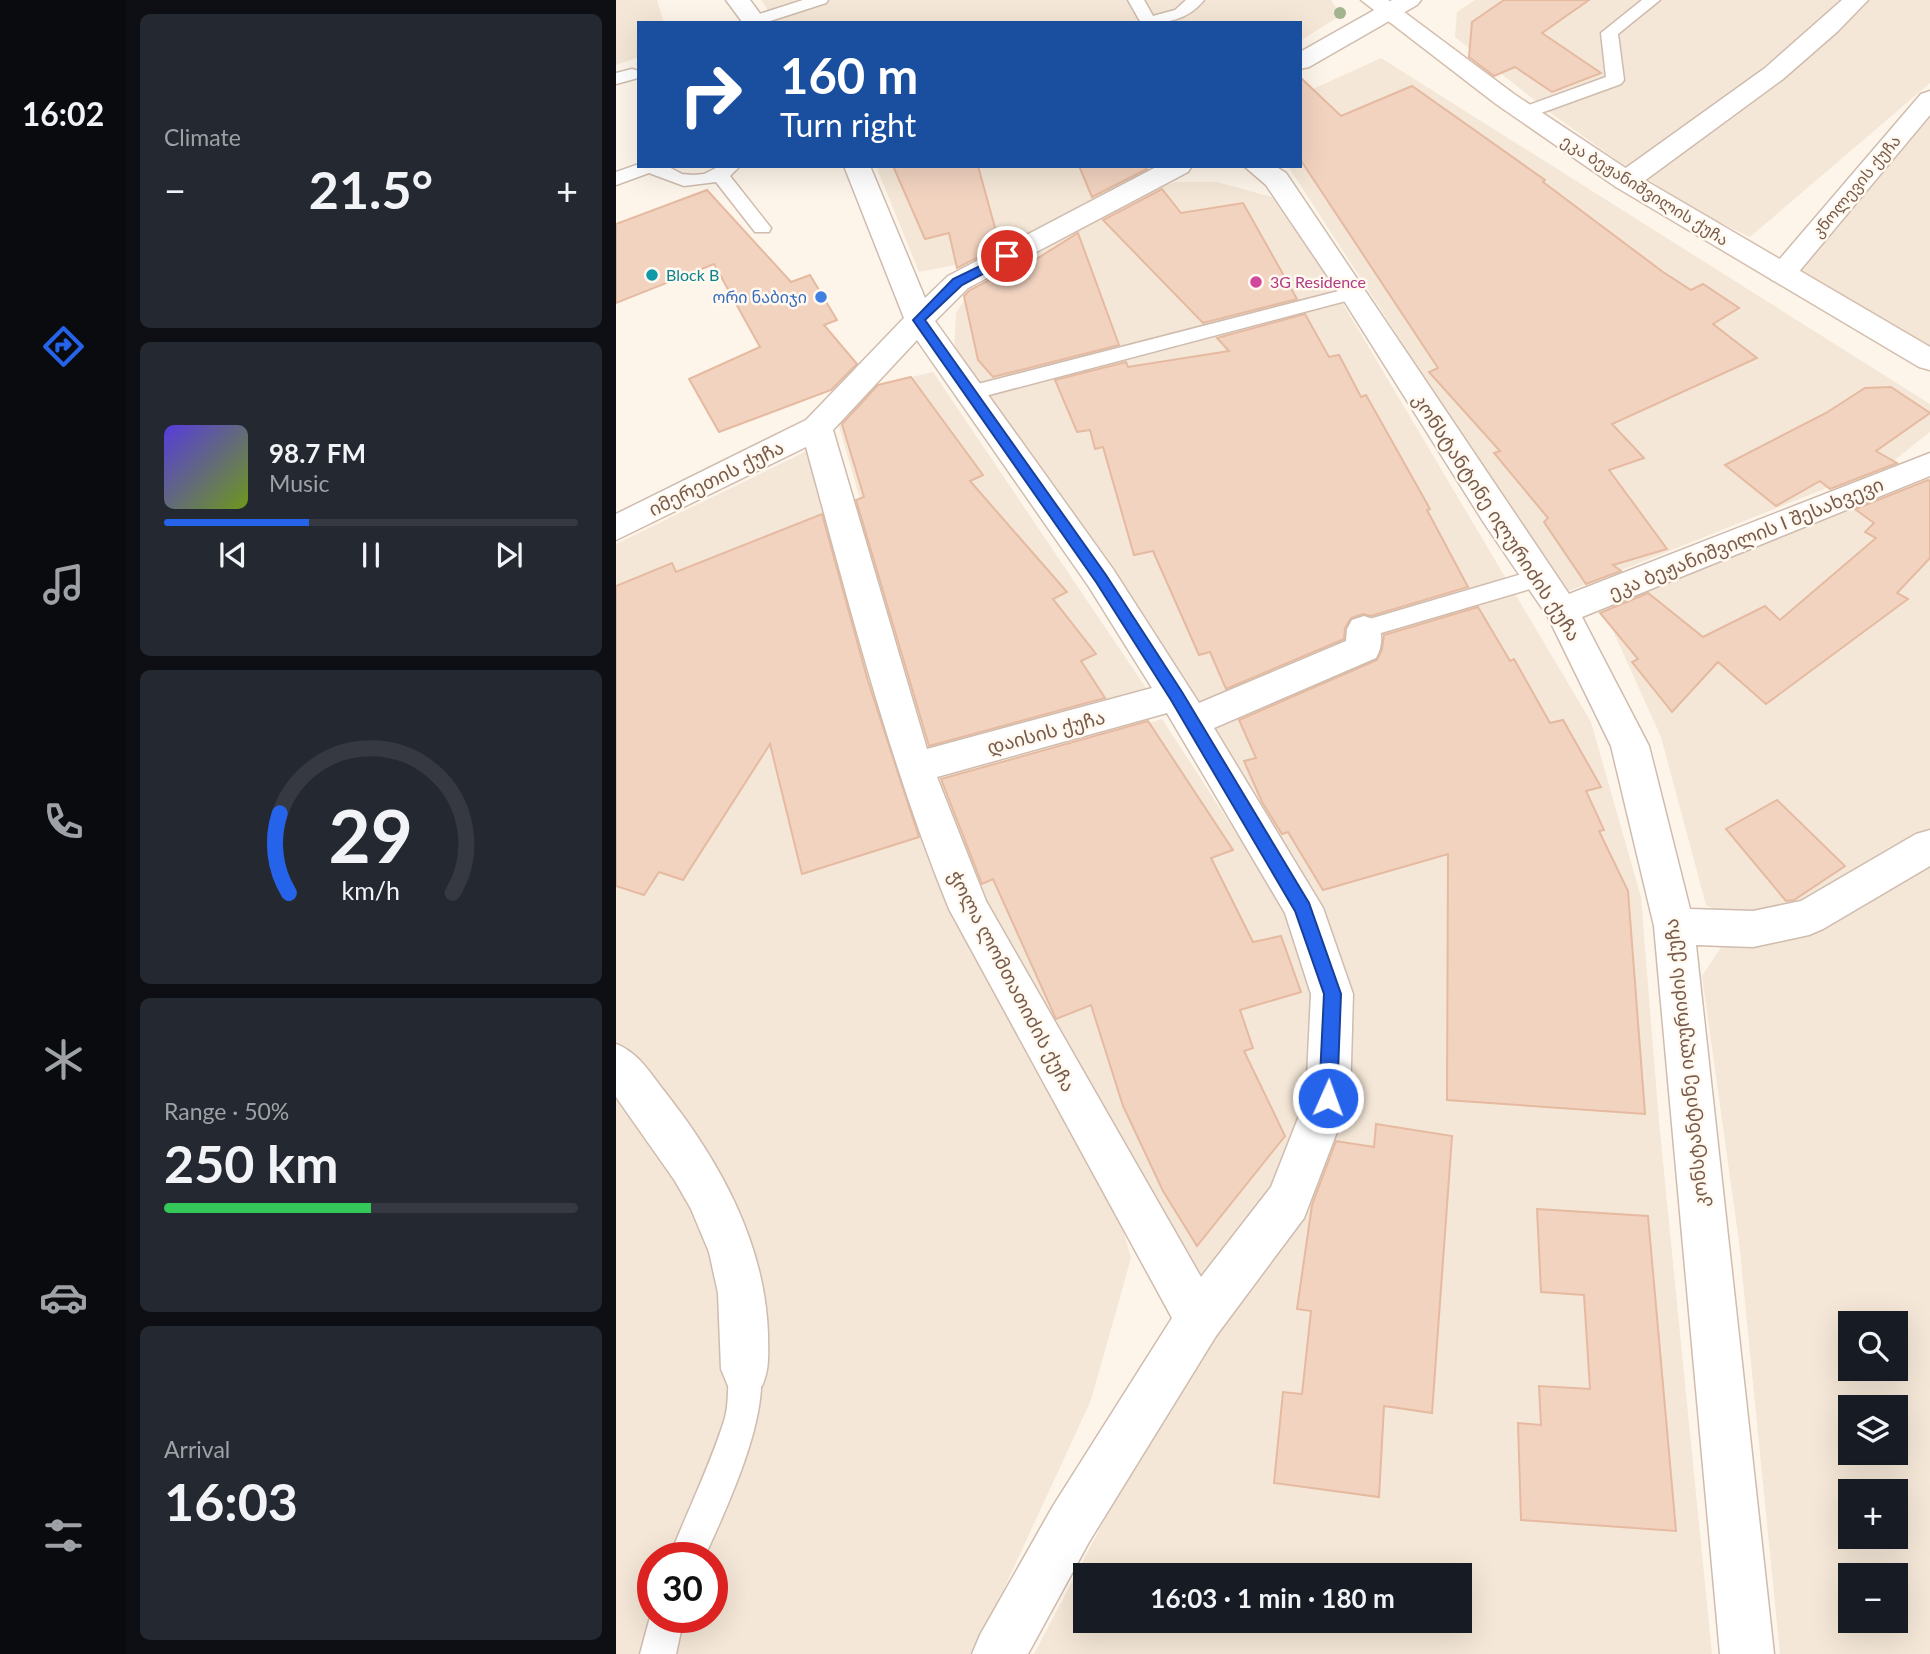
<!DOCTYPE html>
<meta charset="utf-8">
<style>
body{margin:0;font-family:Lato,"Noto Sans Georgian",sans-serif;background:#242831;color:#f1f3f6;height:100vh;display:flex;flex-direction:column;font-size:26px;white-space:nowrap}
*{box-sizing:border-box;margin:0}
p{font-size:23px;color:#9ea1a6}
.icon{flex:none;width:38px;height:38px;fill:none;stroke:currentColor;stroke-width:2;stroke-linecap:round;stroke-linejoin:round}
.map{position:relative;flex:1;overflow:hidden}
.sheet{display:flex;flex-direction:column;gap:14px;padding:14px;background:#0d0f14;width:490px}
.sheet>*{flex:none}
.guide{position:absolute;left:21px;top:21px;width:665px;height:147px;border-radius:0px;box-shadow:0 7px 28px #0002;background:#1a4fa0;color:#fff;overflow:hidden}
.controls{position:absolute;left:1222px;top:1311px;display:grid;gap:14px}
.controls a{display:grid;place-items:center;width:70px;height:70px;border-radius:0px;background:#171b24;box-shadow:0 7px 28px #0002;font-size:35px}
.speed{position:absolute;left:21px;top:1542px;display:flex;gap:14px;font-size:35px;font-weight:700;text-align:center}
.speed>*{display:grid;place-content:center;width:91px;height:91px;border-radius:50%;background:#171b24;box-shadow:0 7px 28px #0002;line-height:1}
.speed .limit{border:10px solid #d22;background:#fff;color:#111}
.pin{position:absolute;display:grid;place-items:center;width:60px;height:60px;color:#fff;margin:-30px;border:4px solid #fff;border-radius:50%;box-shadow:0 2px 7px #0007}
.me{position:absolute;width:77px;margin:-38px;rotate:2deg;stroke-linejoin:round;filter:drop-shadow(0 0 5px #0008)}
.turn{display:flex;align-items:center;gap:24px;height:147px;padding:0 28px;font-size:32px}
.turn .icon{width:91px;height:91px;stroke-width:2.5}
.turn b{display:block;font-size:49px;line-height:60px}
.big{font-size:52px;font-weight:700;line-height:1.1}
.sheet .widget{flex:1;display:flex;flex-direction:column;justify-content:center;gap:10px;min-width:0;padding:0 24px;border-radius:10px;background:#242831}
.sheet .dial{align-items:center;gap:0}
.dial svg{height:182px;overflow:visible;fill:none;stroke:#363941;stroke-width:7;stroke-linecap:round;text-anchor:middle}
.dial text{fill:#f1f3f6;stroke:none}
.song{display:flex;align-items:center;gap:21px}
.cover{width:84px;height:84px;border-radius:10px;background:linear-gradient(135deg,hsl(250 70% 55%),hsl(80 70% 35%))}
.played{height:7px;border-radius:4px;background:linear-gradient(90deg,#2563eb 35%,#363941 35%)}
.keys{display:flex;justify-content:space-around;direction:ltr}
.heat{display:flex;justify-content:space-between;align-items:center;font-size:38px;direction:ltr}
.charge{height:10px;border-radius:5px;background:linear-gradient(90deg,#34c759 50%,#363941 0)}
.trip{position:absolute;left:457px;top:1563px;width:399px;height:70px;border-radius:0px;background:#171b24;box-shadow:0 7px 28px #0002;font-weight:700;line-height:70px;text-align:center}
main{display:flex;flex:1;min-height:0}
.dock{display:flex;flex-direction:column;width:126px;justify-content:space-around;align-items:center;background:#090b0e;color:#9ea1a6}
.dock .icon{width:49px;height:49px}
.dock .on{color:#2563eb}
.dock b{font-size:32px;color:#f1f3f6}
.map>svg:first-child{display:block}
</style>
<main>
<nav class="dock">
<b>16:02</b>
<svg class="icon on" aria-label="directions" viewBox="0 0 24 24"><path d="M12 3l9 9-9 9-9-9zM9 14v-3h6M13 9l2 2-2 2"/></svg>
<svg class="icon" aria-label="music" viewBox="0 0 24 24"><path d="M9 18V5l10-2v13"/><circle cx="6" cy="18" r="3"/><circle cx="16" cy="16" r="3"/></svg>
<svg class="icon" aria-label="phone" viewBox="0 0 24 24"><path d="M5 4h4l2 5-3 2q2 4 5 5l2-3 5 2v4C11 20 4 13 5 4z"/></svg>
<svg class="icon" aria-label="climate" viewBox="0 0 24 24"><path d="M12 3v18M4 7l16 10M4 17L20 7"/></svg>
<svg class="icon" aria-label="car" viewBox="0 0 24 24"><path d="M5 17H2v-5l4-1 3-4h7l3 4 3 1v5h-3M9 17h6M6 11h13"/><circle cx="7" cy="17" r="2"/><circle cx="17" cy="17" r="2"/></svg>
<svg class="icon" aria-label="filters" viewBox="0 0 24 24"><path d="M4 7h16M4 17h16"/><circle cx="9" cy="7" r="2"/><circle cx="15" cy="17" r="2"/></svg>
</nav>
<section class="sheet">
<div class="widget"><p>Climate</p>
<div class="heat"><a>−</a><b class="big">21.5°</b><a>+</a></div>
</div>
<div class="widget">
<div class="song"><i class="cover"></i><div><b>98.7 FM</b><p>Music</p></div></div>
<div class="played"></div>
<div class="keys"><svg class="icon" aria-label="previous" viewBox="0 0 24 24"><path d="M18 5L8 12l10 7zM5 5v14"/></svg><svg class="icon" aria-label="pause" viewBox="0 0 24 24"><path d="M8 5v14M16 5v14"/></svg><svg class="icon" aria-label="next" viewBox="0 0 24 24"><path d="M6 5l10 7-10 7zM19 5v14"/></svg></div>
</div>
<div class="widget dial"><svg viewBox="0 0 100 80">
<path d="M14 69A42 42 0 1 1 86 69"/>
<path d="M14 69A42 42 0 0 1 10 34" stroke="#2563eb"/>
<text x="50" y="56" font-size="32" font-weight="700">29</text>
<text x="50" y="72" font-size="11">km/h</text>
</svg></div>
<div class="widget"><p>Range · 50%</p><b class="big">250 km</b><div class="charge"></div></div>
<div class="widget"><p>Arrival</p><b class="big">16:03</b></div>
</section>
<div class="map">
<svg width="1314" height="1654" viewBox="0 0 1314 1654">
<rect width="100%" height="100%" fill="#fdf5e9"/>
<g fill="#f4e7d7" fill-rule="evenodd">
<polygon points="0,0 41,0 48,23 23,23 23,57 0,65"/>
<polygon points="145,0 715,0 725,15 684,41 684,23 161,23"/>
<polygon points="859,0 1232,0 1138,81 1016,171 936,114 839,37 841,12"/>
<polygon points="1249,0 1314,0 1314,83 1134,237 1078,210 1030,178"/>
<polygon points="765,58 1314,404 1314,432 1276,462 948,593 672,166 684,166 684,95"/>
<polygon points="1314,99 1314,360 1166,274"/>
<polygon points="260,166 540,166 370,259 303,272"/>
<path d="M559,182H601L656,197L678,221L975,722L1025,897L1043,1122L1096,1654H418L535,1431L725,1102L698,902L486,552L395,425L338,351L340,313L352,294L529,191ZM469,1575H844V1620H469Z"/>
<polygon points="317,372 530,688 316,748 222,423 258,386"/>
<path d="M197,448L267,708L314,865L415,1049L492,1176L515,1258L475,1400L358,1654H0V544ZM37,1558H96V1617H37Z"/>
<polygon points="1314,472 1314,837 1194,906 1110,915 1090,905 1045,737 989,613 996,601"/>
<polygon points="546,719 672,913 701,995 697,1100 661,1194 586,1293 362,905 321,783"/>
<path d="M1314,861V1654H1164L1123,1242L1086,976L1106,946ZM1234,1323H1279V1368H1234ZM1234,1407H1279V1452H1234ZM1234,1491H1279V1536H1234ZM1234,1575H1279V1620H1234Z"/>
</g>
<g fill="#f2d3c0" stroke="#e5baa0" stroke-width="2">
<polygon points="888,0 973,0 926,33 985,73 936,92 899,67 878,76 853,57 856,22"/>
<polygon points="684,77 725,116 796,86 929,180 927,182 1047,272 1075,290 1087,284 1123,308 1097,324 1141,358 996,424 1028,458 993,470 1051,549 997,565 1005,571 970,584 928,522 932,518 878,453 884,451 813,372 822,368 684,159"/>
<polygon points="277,166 362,166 384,246 341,268 333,233 309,239"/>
<polygon points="463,166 529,166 531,169 476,197"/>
<polygon points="546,189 565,213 627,203 681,299 587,323 487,220"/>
<polygon points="91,190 175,282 194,275 221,320 208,325 241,364 215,390 103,432 73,379 144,347 98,264 0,303 0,224"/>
<polygon points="462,233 503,345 377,377 362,360 348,296 354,290 389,272 390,278"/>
<polygon points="689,314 713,357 723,355 745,397 750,395 814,509 811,510 852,587 755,616 747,614 735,618 729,628 728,639 610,689 594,652 583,655 537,551 518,555 487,447 479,449 474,430 461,432 439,380 510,362 512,367 613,351 601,338"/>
<polygon points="295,377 367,475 354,481 451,592 437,599 480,654 465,661 489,698 313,746 240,500 248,497 226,424 262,385"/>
<polygon points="1275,387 1314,413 1260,451 1281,463 1214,489 1204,481 1160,506 1109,465 1210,413 1249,388"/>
<polygon points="1312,480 1314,481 1314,558 1281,593 1292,599 1150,704 1102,662 1056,712 1016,662 1022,659 984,613 1032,593 1087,637 1149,606 1164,620 1260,538 1249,532 1258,523 1239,509"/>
<polygon points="206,514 252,681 303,837 186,874 154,744 67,880 43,872 28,895 0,886 0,586 56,563 60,572"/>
<polygon points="862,607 894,661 898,659 934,723 947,720 985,787 970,791 988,830 983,831 1012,891 1029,1114 831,1100 832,854 707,890 672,832 666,834 646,802 628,761 640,758 623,720 761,660 766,649 768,635"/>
<polygon points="532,721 617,850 595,858 637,942 665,936 685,992 624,1010 637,1048 628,1051 669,1136 581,1246 547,1191 507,1106 475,1005 440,1019 377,879 366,884 325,779"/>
<polygon points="1161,800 1229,866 1178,900 1170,901 1110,829"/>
<polygon points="760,1124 836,1136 816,1413 768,1406 763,1497 658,1483 667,1392 686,1394 695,1311 681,1309 696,1205 720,1141 758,1147"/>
<polygon points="921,1209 1032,1216 1060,1531 905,1520 902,1423 925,1425 923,1386 974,1389 968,1295 925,1292"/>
</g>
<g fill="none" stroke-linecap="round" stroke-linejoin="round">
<defs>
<g id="lane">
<polygon points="187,0 212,0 210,3 148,23 129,21 131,18"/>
<path d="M512,0H528L537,16L559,10L570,0H588C571,21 550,23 525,23Z"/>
<polygon points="1026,0 1044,0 1002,34 1008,80 1005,84 914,117 902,117 899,113 902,109 990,77 985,33"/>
<polygon points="16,69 23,71 22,78 0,84 0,73"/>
<polygon points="23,164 51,166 66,174 77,175 88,174 104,166 124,166 114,176 155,228 153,232 139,232 100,182 68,186 33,173 0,185 0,172"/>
<polygon points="738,287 745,289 748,293 745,297 354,400 347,398 344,393 347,388 354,386"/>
<polygon points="923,569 931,572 935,578 931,584 748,638 740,635 736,629 740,623"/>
<path d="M129,1353L141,1357C160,1405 109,1512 88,1558H53C71,1512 93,1468 108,1421C115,1401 109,1378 117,1357Z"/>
<polygon points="37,1606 37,1617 68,1617 60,1654 24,1654"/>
</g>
<g id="street">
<polygon points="110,0 134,0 151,23 127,23"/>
<polygon points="776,0 805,0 801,5 693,67 684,69 684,52"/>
<polygon points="1226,0 1252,0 1222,31 1167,79 1020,187 1010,189 1000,187 997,181 1000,175 1149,68"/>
<polygon points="1314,91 1314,115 1176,280 1166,283 1156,280 1152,274 1156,268 1305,94"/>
<path d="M228,166H254L309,298L332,276L542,166H576L572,172L352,288L319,321L497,569L583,703L730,641L731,629L736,620L748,616L760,620C767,633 767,645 760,658L598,728L707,908L737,994L734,1098L688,1218L600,1336L473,1542L412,1654H356L364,1635L437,1506L556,1318L333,909C272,759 233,603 190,447L0,540V514L190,420L288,318ZM301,340L473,587L536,688L311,749L217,430ZM551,713L669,913L695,994L690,1098L655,1187L585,1277L370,901L321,777Z"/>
<polygon points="628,166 659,166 670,173 953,594 1314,453 1314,476 966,617 1033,746 1074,909 1137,911 1185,901 1300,834 1314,830 1314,866 1207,929 1193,935 1137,947 1080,945 1158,1654 1104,1654 1038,926 995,746 932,617 868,523 725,296 650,185"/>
<path d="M0,1044C23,1053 34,1073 49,1092C104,1162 149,1243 152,1334C152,1353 154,1368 146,1386L129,1393L112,1386L105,1369L102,1293L93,1252L75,1209L59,1181L0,1097Z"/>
</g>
<polygon id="secondary" points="745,0 772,0 898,94 1020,175 1314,347 1314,370 1303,367 1000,187 880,104"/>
</defs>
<use href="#lane" stroke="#cfbcae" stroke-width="3"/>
<use href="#street" stroke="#cfbcae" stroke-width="3"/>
<use href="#secondary" stroke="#d5beae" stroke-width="3"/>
<use href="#lane" fill="#fff" fill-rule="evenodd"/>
<use href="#street" fill="#fff" fill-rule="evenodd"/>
<use href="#secondary" fill="#fff" fill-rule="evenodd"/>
</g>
<circle fill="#a1b48e" cx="724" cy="13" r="6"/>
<polygon fill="#2563eb" stroke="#184099" stroke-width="2" points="391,253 395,254 395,259 346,285 309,320 490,575 566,692 693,903 725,994 721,1098 718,1104 712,1107 706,1104 703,1098 708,994 679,911 555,700 480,582 297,320 337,279"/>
<circle fill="#0f9aa8" stroke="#fff9f0" stroke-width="2.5" cx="36" cy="275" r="7"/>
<circle fill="#d1479c" stroke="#fff9f0" stroke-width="2.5" cx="640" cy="282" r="7"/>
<circle fill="#3f7fe0" stroke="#fff9f0" stroke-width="2.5" cx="205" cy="297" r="7"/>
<g text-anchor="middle" stroke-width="5" stroke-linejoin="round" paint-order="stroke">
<g font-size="16" fill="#785b4c" stroke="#fff9f0">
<text transform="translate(1240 186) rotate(-50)" y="6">კნოლევის ქუჩა</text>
<text transform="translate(1029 190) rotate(32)" y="6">ეკა ბეჟანიშვილის ქუჩა</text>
</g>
<g font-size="16" fill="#0d838f" stroke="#fff9f0" text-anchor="start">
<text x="50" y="281">Block B</text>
</g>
<g font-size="16" fill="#b23c85" stroke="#fff9f0" text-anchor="start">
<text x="654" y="288">3G Residence</text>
</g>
<g font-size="16" fill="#366cbe" stroke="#fff9f0" text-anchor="end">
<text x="191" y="303">ორი ნაბიჯი</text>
</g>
<g font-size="19" fill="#785b4c" stroke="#fff9f0">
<text transform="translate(100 478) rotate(-26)" y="7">იმერეთის ქუჩა</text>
<text transform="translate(881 517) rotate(57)" y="7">კონსტანტინე ილურიძის ქუჩა</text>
<text transform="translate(1130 538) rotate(-22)" y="7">ეკა ბეჟანიშვილის I შესახვევი</text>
<text transform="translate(430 732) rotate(-15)" y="7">დაისის ქუჩა</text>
<text transform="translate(396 981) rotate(62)" y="7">ჭოლა ლომთათიძის ქუჩა</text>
<text transform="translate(1070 1063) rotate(-96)" y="7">კონსტანტინე ილურიძის ქუჩა</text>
</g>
</g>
</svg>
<div class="controls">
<a><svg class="icon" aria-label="search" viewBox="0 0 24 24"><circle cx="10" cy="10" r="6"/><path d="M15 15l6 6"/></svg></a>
<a><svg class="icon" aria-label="layers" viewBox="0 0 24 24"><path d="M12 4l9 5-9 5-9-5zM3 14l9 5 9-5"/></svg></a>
<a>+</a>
<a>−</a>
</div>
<div class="speed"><div class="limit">30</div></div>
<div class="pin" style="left:391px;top:256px;background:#d93025"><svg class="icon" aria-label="arrive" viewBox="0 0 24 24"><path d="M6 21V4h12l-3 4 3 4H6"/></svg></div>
<svg class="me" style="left:712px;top:1098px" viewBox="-20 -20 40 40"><circle r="17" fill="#2563eb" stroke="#fff" stroke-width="3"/><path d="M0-11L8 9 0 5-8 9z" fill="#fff"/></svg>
<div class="trip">16:03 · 1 min · 180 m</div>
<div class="guide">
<div class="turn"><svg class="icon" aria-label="right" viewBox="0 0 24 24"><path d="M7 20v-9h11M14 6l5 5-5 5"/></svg><div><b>160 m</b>Turn right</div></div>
</div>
</div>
</main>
